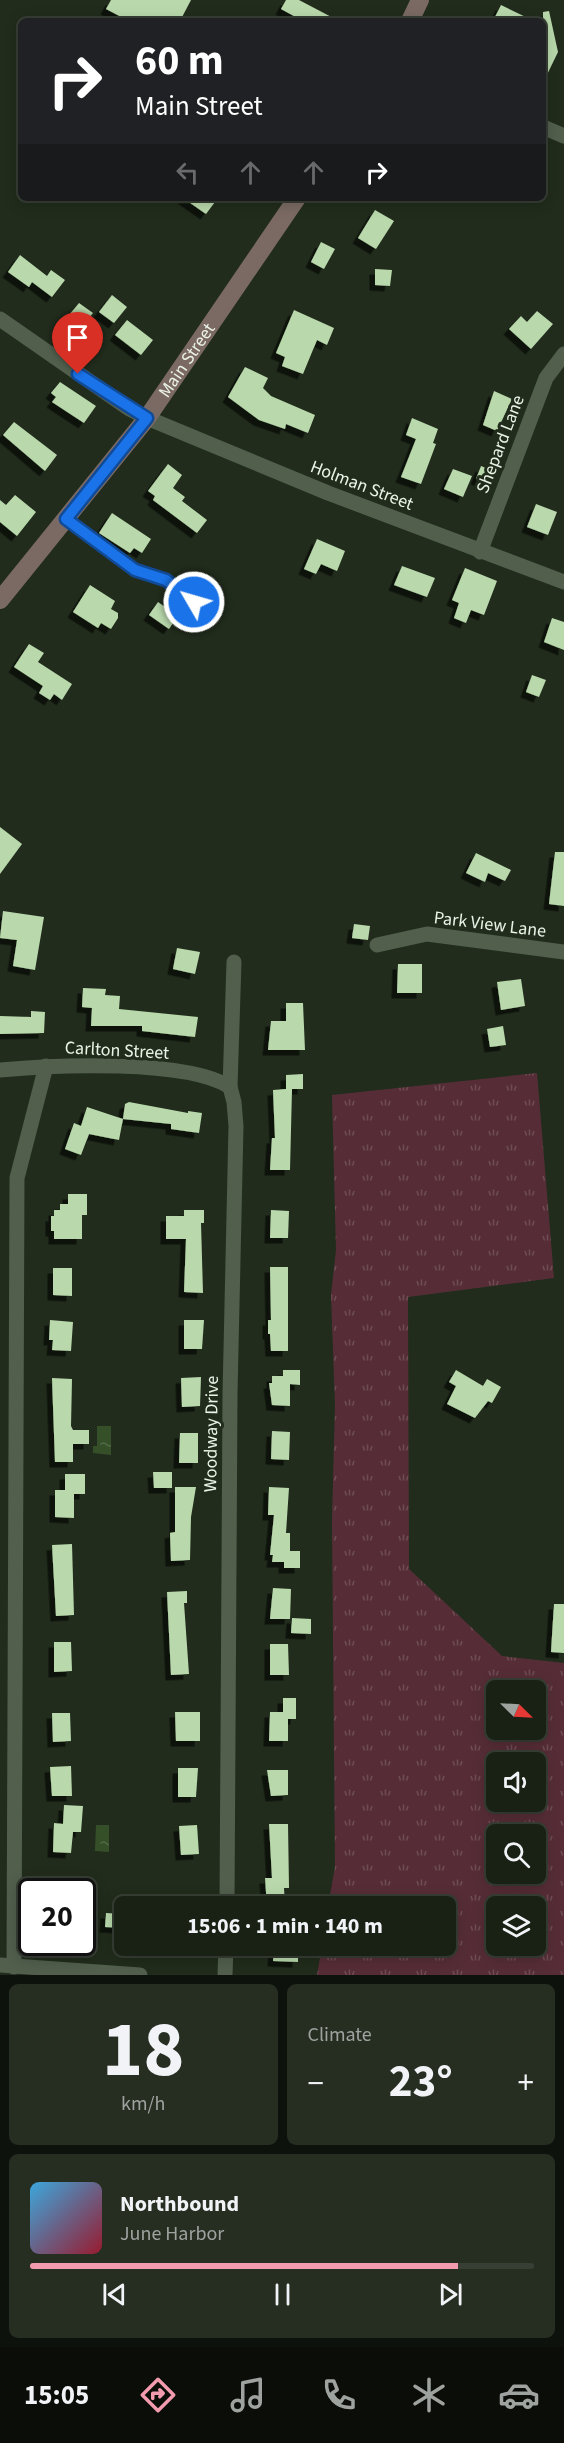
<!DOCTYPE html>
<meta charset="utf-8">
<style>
body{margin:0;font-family:"Source Sans 3",sans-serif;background:#262e22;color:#f1f3f6;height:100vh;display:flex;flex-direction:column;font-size:22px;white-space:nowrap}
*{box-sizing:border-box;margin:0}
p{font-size:20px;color:#9fa3a0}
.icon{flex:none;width:33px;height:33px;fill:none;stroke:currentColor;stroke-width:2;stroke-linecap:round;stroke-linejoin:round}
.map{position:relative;height:1975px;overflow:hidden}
.details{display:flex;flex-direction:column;gap:9px;padding:9px;background:#0e120c;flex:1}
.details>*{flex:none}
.hud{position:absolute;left:18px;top:18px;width:528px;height:183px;border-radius:9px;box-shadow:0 3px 15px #0003,0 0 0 2px #373e34;background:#202124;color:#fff;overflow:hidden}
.needle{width:39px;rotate:114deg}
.buttons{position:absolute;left:486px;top:1680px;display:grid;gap:12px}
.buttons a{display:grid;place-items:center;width:60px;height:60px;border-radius:9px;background:#192115;box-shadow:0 3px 15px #0003,0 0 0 2px #373e34;font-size:30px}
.speed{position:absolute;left:18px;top:1878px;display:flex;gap:12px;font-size:30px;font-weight:700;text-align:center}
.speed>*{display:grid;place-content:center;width:78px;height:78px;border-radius:50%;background:#192115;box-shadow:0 3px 15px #0003,0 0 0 2px #373e34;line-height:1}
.speed .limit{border:3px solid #111;border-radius:9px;background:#fff;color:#111}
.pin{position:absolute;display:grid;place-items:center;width:51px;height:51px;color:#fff;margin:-62px -26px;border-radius:50% 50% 50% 0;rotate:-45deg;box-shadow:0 0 6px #0007}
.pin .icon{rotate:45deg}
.me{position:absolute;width:66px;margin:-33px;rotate:308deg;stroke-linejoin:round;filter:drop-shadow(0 0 4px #0008)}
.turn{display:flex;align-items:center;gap:21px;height:126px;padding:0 18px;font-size:27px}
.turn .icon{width:78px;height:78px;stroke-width:2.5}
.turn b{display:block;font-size:42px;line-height:51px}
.lanes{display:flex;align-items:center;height:57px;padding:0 18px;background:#0003;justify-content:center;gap:30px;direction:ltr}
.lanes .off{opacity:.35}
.big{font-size:45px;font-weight:700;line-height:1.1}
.details .widget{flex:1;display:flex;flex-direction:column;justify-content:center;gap:9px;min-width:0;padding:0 21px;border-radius:9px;background:#262e22}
.details .dial{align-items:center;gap:0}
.dial b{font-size:78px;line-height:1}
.song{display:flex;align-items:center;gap:18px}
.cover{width:72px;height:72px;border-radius:9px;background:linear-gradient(135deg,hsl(200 70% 55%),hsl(350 70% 35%))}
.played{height:6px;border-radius:3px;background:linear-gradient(90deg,#f29aae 85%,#373e34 85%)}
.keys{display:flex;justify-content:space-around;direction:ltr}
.heat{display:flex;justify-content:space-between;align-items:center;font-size:33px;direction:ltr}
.details .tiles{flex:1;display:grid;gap:9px;grid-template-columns:1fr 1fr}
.widget:last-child{grid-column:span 2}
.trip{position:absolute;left:114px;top:1896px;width:342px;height:60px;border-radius:9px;background:#192115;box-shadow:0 3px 15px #0003,0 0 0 2px #373e34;font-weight:700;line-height:60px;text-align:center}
.dock{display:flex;height:96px;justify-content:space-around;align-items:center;background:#0a0d08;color:#9fa3a0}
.dock .icon{width:42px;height:42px}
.dock .active{color:#f29aae}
.dock b{font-size:27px;color:#f1f3f6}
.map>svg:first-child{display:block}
</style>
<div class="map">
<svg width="564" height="1975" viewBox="0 0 564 1975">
<defs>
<pattern id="park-tufts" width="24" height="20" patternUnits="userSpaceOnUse" patternTransform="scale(1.5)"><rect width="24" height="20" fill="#562d37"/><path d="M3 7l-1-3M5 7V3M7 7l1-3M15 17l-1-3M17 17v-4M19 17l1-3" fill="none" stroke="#6e4c54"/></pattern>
<pattern id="water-ripples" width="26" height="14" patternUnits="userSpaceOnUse" patternTransform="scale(1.5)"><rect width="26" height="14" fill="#355029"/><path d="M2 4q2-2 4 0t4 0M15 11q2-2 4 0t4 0" fill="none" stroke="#526a48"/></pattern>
<filter id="shadow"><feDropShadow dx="-5.5" dy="5.5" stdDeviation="0" flood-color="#0009"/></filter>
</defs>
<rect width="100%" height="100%" fill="#212c1c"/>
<path fill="url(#park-tufts)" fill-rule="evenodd" d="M537,1073L554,1278L408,1297L409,1569L502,1656L564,1663V1975H317L322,1946H446V1906H328L335,1867L332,1520L335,1405L331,1295L336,1250L332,1095ZM496,1690H536V1730H496ZM496,1762H536V1802H496ZM496,1834H536V1874H496ZM496,1906H536V1946H496Z"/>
<g fill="url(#water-ripples)">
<polygon points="97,1426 111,1426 111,1455 93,1453 93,1446 97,1446"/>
<polygon points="96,1825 109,1825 109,1852 95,1851"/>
</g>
<g fill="#b9d9ac" filter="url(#shadow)">
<polygon points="111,0 191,0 180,21 129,21 106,9"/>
<polygon points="286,0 299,0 339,21 303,21 281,9"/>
<polygon points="501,5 534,21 493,21"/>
<polygon points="549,11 558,52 543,83 543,12"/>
<polygon points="183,198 218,198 206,214"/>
<polygon points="375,210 394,221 376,249 358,238"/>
<polygon points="321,242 335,249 324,269 311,262"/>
<polygon points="20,255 47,276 51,270 65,280 52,297 32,282 29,287 8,272"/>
<polygon points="375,269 392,270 390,286 375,285"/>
<polygon points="112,295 127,307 114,323 99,312"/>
<polygon points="79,303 93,313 84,324 70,314"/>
<polygon points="294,310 334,328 327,345 317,340 303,374 282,366 285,357 276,353"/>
<polygon points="537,311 553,324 531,349 509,329 521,316 527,322"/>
<polygon points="127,320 153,340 141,355 115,335"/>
<polygon points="245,367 268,378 263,388 271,396 315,415 308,433 286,424 285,429 259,420 228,397"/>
<polygon points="60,382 96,406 84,423 52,402 56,397 51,393"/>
<polygon points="494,391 512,399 497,431 483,425"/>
<polygon points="412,418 438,429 433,443 436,444 421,484 401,477 416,439 406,435"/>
<polygon points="14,422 57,455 45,471 3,435"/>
<polygon points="168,464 182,475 173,488 185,497 182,501 207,520 197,533 153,500 155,496 148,491"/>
<polygon points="481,466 496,472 491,485 476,479"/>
<polygon points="453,469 472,476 463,497 444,489"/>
<polygon points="15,495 36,512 17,536 0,522 0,500 6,505"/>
<polygon points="536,504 557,512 548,535 527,527"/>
<polygon points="112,513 151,539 142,553 134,548 130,553 99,533"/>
<polygon points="317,539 345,551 337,571 321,564 316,574 304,569"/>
<polygon points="402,566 435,578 427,597 394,585"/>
<polygon points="465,568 497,581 484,615 471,610 466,623 454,618 459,603 452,600"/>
<polygon points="90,585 115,601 111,609 118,613 118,618 111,629 101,623 98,628 73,612"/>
<polygon points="158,602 178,616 169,629 149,615"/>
<polygon points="552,618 564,622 564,650 544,642"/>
<polygon points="29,644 44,653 38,662 72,684 62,700 54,694 50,700 39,693 43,686 14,667"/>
<polygon points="532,675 546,680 539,697 526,692"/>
<polygon points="0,827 22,844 0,874"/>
<polygon points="555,852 564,852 564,906 549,904"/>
<polygon points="476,853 511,870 505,881 488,873 485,882 466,873"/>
<polygon points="3,911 44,917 35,970 13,966 17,940 0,938"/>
<polygon points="354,924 370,926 368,940 352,938"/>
<polygon points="177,948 200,952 195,974 173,969"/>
<polygon points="398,964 422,964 422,993 397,993"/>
<polygon points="521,979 525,1006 501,1010 497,982"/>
<polygon points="83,988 106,989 105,995 120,996 119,1009 198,1017 195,1037 142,1031 142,1026 91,1026 92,1008 82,1007"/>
<polygon points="286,1003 303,1003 305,1050 268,1050 271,1021 286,1021"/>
<polygon points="31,1011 45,1012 44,1033 0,1034 0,1016 31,1017"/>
<polygon points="503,1026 506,1045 490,1047 487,1029"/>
<polygon points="303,1074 303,1089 292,1089 290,1170 270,1170 272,1138 275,1138 273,1090 286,1089 286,1075"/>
<polygon points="129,1102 188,1113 188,1111 202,1113 199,1133 171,1129 171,1124 123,1119 125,1104"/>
<polygon points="87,1107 123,1119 119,1140 89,1134 81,1155 65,1149 74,1123 81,1126"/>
<polygon points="68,1194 87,1194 87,1215 82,1215 82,1239 54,1239 54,1231 51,1231 51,1216 54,1216 54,1210 60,1210 60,1204 68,1204"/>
<polygon points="184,1210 204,1210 204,1223 201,1223 203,1293 184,1292 186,1239 166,1239 166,1216 184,1216"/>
<polygon points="271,1210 289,1211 288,1238 270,1238"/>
<polygon points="270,1267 288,1267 288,1351 271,1351 270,1334 268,1334 268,1320 271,1320"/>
<polygon points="53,1268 72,1268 72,1296 53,1295"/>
<polygon points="50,1320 73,1322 71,1351 52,1350 53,1340 49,1340"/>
<polygon points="184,1320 204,1320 202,1349 184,1349"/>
<polygon points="283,1370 300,1370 300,1385 290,1384 290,1406 272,1405 269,1383 272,1383 272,1376 283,1376"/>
<polygon points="456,1370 483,1386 487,1379 501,1387 492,1403 488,1401 475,1418 447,1404 456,1386 449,1382"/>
<polygon points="201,1377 200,1406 182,1407 181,1378"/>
<polygon points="52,1378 72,1379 71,1426 73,1430 89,1430 89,1444 73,1444 73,1462 55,1462"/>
<polygon points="272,1431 290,1432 289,1460 271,1459"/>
<polygon points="180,1433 198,1433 198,1463 179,1463"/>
<polygon points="153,1472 172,1472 172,1488 154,1488"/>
<polygon points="65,1474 85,1474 85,1494 74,1494 74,1518 55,1517 55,1490 65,1490"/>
<polygon points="175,1487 196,1487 191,1517 190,1560 171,1561 170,1533 175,1532"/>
<polygon points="269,1487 289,1488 286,1533 290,1533 290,1551 300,1551 300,1568 284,1568 284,1562 272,1562 273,1555 270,1555 274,1515 268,1515"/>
<polygon points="72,1544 74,1615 56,1616 52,1545"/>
<polygon points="273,1588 291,1589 290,1619 270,1619"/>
<polygon points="187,1591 187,1603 184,1603 189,1674 171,1675 167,1592"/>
<polygon points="554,1604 564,1604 564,1653 551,1652"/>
<polygon points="292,1618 311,1619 311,1634 291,1633"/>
<polygon points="54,1642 71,1642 72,1671 54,1672"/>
<polygon points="270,1644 288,1644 289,1675 270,1675"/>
<polygon points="283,1698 296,1698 296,1719 288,1719 288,1741 269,1741 270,1712 283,1712"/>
<polygon points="175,1712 200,1712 200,1741 176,1741"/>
<polygon points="52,1713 70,1713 71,1741 53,1742"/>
<polygon points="71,1766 72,1796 52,1796 50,1767"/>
<polygon points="178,1768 198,1768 196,1797 178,1797"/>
<polygon points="267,1770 288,1770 288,1795 271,1796"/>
<polygon points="64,1805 83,1806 81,1832 73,1832 71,1853 53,1852 54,1823 63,1824"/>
<polygon points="269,1824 288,1824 289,1888 284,1888 285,1906 267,1906 265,1878 272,1878"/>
<polygon points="197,1825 199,1854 181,1855 179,1826"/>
<polygon points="106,1913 124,1914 124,1928 105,1927"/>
<polygon points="274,1946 298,1946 298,1962 273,1961"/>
</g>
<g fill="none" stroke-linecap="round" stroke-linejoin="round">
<polyline stroke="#525f4d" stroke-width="8" points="66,519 135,570 166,580 194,602"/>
<g stroke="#525f4d" stroke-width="15">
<polyline points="543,127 564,136"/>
<polyline points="0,319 128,408 147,418 328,493 564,582"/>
<polyline points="480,552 546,378 564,354"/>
<polyline points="377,945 427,934 564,952"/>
<path d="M0,1070C54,1065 186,1059 230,1087"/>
<polyline points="227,1906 230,1394 236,1126 234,1102 230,1087 234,962"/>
<polyline points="0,1965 140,1975"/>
<polyline points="14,1967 17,1178 46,1066"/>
<polyline points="225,1975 226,1946"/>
</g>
<g stroke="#7b6a64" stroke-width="18">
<polyline points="410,21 420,0"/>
<path id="s1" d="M0,600L147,418L297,198"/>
</g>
</g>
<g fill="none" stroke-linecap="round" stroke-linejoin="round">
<defs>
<polyline id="route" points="78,374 147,418 66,519 135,570 166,580 194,602"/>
</defs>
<use href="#route" stroke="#114b97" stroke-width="15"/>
<use href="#route" stroke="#1a73e8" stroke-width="10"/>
</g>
<g text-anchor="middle" stroke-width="6" stroke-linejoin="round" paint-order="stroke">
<g font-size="18" fill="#ebf3e8" stroke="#212c1c">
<text dy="6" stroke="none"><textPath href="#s1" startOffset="304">Main Street</textPath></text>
<text transform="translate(500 444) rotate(-69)" y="6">Shepard Lane</text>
<text transform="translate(362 485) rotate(21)" y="6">Holman Street</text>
<text transform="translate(490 924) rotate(7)" y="6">Park View Lane</text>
<text transform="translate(117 1050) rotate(3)" y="6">Carlton Street</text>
<text transform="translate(211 1434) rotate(-89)" y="6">Woodway Drive</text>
</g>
</g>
</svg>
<div class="buttons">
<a><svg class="needle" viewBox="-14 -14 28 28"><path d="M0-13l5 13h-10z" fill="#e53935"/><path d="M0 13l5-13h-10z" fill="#9fa3a0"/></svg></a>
<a><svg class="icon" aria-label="sound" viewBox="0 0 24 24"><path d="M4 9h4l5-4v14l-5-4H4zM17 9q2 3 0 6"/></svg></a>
<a><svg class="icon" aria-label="search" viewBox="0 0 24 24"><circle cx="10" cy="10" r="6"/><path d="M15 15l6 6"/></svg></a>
<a><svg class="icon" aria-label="layers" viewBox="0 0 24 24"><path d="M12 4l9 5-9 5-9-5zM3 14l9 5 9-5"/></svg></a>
</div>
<div class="speed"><div class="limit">20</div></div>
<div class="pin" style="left:78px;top:374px;background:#d93025"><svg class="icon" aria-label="arrive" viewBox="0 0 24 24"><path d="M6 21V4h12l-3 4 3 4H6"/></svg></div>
<svg class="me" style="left:194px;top:602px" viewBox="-20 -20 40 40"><circle r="17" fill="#1a73e8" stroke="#fff" stroke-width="3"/><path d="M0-11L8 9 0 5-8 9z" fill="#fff"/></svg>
<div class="trip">15:06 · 1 min · 140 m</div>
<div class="hud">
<div class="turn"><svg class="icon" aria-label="right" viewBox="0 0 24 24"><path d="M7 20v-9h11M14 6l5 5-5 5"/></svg><div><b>60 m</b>Main Street</div></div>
<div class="lanes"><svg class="icon off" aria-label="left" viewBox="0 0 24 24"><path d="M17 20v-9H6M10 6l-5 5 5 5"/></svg><svg class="icon off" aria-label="ahead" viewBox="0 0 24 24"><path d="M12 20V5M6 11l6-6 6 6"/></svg><svg class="icon off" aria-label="ahead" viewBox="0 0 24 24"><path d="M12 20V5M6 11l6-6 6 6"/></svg><svg class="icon" aria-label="right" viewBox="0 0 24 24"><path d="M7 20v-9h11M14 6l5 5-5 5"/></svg></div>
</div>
</div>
<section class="details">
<div class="tiles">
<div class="widget dial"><b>18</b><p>km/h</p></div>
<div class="widget"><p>Climate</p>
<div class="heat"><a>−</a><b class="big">23°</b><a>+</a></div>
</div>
<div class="widget">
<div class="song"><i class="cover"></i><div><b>Northbound</b><p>June Harbor</p></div></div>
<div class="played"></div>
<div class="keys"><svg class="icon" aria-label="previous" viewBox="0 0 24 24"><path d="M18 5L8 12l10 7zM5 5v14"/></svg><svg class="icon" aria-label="pause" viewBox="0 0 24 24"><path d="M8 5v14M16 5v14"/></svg><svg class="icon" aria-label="next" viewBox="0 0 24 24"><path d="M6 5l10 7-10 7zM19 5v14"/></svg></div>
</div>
</div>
</section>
<nav class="dock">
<b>15:05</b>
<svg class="icon active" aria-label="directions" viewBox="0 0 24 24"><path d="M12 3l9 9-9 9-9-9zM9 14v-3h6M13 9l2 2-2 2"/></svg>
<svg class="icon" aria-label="music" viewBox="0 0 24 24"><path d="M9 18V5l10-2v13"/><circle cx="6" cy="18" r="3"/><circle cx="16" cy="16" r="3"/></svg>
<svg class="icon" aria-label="phone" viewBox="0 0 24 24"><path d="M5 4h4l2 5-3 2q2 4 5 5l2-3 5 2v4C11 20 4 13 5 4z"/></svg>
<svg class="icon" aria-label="climate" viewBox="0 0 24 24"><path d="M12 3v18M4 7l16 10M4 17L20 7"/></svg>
<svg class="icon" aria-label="car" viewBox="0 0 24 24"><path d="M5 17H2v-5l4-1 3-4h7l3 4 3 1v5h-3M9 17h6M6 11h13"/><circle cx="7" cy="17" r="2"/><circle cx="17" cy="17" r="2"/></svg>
</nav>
